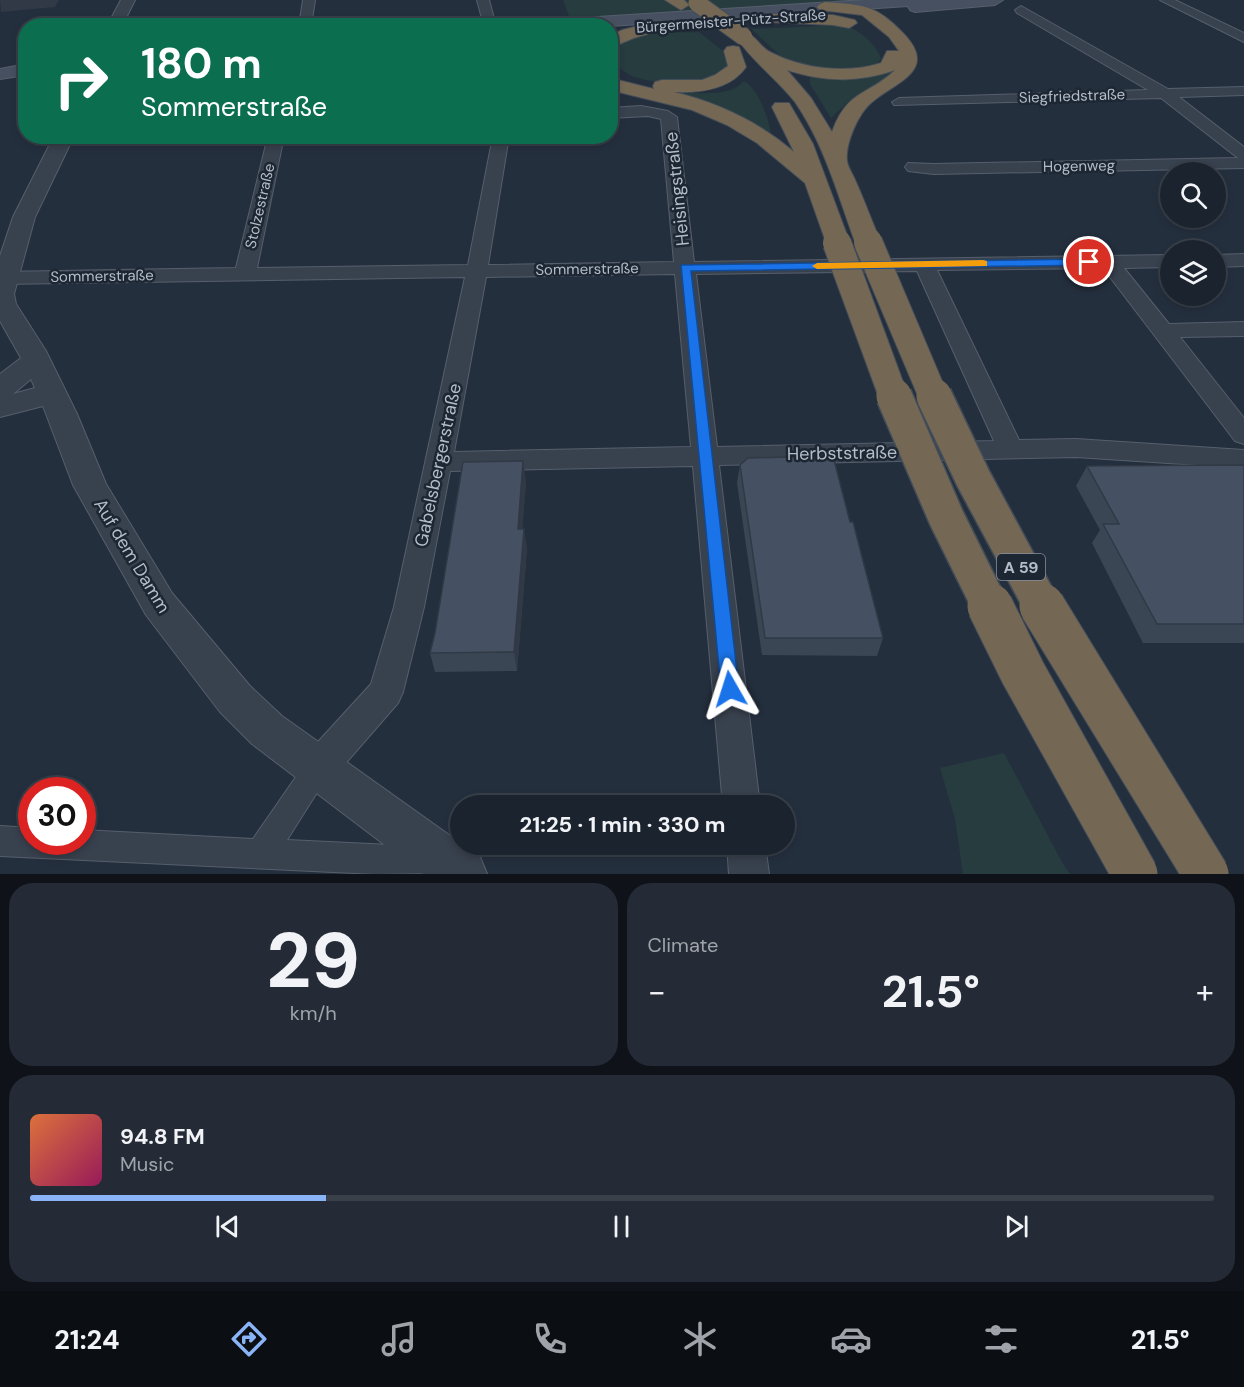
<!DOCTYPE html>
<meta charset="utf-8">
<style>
body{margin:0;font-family:"DM Sans",sans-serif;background:#242b36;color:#f1f3f6;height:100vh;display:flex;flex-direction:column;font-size:22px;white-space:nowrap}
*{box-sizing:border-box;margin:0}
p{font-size:20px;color:#a0a4aa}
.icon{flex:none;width:33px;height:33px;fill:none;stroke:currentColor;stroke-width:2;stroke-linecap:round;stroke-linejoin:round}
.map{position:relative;height:874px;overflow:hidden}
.details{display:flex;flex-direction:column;gap:9px;padding:9px;background:#0f1319;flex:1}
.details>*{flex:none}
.banner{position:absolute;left:18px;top:18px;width:600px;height:126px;border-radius:24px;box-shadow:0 3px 9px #0003,0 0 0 2px #39404a;background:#0b6e4f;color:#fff;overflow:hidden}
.fabs{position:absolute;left:1160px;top:162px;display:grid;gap:12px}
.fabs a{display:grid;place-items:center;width:66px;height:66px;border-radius:50%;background:#1b232e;box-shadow:0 3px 9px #0003,0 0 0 2px #39404a;font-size:30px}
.speed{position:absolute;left:18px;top:777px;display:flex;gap:12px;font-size:30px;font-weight:700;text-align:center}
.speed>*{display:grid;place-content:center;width:78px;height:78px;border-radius:50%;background:#1b232e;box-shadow:0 3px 9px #0003,0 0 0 2px #39404a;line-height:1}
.speed .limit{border:9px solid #d22;background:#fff;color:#111}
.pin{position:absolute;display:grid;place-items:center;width:51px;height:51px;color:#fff;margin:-26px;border:3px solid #fff;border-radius:50%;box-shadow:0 2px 6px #0007}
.me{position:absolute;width:66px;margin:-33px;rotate:354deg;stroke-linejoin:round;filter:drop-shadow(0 0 4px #0008)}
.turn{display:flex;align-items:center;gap:21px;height:126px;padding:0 24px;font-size:27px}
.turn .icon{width:78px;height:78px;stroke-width:2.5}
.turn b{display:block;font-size:42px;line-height:51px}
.big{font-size:45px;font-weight:700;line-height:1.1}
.details .widget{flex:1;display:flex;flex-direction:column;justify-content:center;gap:9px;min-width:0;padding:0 21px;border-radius:24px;background:#242b36}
.details .dial{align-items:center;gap:0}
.dial b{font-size:78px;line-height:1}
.song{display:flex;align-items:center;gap:18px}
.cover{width:72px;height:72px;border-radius:9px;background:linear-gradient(135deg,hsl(20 70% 55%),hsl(330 70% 35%))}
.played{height:6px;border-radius:3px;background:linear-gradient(90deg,#8ab4f8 25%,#39404a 25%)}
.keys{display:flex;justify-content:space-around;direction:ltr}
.heat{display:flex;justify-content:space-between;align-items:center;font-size:33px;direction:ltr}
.details .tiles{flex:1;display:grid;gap:9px;grid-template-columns:1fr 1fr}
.widget:last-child{grid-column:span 2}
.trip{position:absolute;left:450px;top:795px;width:345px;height:60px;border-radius:30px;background:#1b232e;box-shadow:0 3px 9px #0003,0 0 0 2px #39404a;font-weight:700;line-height:60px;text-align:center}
.menu{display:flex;height:96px;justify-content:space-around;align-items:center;background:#0b0e12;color:#a0a4aa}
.menu .icon{width:42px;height:42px}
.menu .current{color:#8ab4f8}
.menu b{font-size:27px;color:#f1f3f6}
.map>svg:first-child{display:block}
</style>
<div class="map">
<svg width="1244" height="874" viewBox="0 0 1244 874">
<rect width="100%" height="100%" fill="#242f3e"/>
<g fill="#263c3f">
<polygon points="563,0 863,0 570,19"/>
<path d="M845,25C860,31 875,43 881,58C871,79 805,70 787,60C774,52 763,39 751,29Z"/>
<path d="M699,32L728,55L731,66C725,70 718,77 712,80C707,82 699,81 693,82C667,83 618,85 611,52C623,29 676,33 699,32Z"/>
<polygon points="894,71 880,83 848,102 831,118 810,84 810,76 860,78"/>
<path d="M744,81C759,90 768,116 771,134L723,110L667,91C689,92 729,99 744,81Z"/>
<polygon points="1004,753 1063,864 1070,874 963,874 955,819 940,768"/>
</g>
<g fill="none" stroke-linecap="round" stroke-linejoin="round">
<defs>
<polygon id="pedestrian" points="319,754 329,758 333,767 287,840 433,847 444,851 448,862 444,873 375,874 0,856 0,826 32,828 32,842 82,842 82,830 253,839 309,758"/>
<g id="minor">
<polygon points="303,0 315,0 311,26 299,26"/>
<polygon points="477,0 489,0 496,26 484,26"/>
<polygon points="1160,0 1175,0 1244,33 1244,42"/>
<polygon points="1021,6 1168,89 1244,87 1244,95 1179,97 1244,147 1244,168 934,174 908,171 905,167 908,163 934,164 1238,158 1161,98 894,105 892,102 899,98 1148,90 1017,13 1015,10"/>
<path d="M641,106L668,111L677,117L694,262L1170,255V267L1124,268L1169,324L1244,322V336L1180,337L1244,418V444L1235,441L1103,268L937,270L1019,440L1076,439L1244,450V468L1076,457L719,465L760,806H723L693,466L450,471L424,607L403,692L398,703L332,779L319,784L306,779L301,767L306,755L371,684L394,607L465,277L0,284V272L236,268L268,136H284L257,268L468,265L493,136H509L488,265L674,262L661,119L648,116L610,118V108ZM917,271L994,441L717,447L696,274ZM675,274L691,447L454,452L486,277Z"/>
<polygon points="1244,254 1244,266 1215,267 1215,255"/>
<polygon points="727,844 765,844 769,874 729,874"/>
</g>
<g id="tertiary">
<polygon points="121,0 135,0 122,26 107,26"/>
<path d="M54,136H74L35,217L14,294L16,304L46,351L77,414L106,484L172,593L250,686L282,716L480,857L487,874H423L252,744L220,712L146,615L73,485L43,406L0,417V374L21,358L0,321V256L13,217ZM31,379L35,388L13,394Z"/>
</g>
<g id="secondary">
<polygon points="865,0 1003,0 995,5 915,12 910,10 908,6 610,26 526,26 534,21"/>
<polygon points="26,64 26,75 0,79 0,69"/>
</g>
<g id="motorway">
<polygon points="665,0 684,0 689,5 681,10"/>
<path d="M825,2C863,5 875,4 903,33C940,71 895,82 871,103C858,114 845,144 847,161C848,168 854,176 856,182C865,202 872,222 881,242L877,247L868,250L859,247L855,242C838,195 824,144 795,102C777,79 752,61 736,37L744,32C756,35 760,47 770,52C802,69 847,74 881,63L887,51H899L889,37L862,15L820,10L817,7L820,4ZM787,70C824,82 858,83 895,70C870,95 847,89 832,132L811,98Z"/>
<polygon points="773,14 833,15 855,20 857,23 849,28 833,25 767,22 765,19 767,16"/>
<polygon points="572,19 583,26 562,26 566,21"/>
<polygon points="663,20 671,25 669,28 634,38 610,48 610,36 622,30"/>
<path d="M733,46L739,47L746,67C730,90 700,93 674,92C719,103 759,122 794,152L772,107L775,103H789L813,144L850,243L846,248L837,251L828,248L805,183L757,143L727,125L692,110L610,90V78L654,89L653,86L655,82L662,80H702L715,75L728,66L724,51L727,47Z"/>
</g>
</defs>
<use href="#pedestrian" stroke="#565f6c" stroke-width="2"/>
<use href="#minor" stroke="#565f6c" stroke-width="2"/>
<use href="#tertiary" stroke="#565f6c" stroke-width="2"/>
<use href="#secondary" stroke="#565f6c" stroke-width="2"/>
<use href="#motorway" stroke="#434c59" stroke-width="2"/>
<use href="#pedestrian" fill="#38414e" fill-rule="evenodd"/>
<use href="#minor" fill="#38414e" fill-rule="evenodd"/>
<use href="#tertiary" fill="#38414e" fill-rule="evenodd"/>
<use href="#secondary" fill="#465061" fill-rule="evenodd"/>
<use href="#motorway" fill="#746855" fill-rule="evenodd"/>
<defs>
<polyline id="motorway-bridge-far3" points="697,3 744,37"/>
<g id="motorway-bridge-far2">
<polyline points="868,242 934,398"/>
<polyline points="837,243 894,398"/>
</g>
<g id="motorway-bridge-far1">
<polyline points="894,396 946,517 991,608"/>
<polyline points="934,396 973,478 1043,608"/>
</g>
<g id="motorway-bridge">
<polyline points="990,606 1023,673 1135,874"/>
<polyline points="1042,606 1206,874"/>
</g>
</defs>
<use href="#motorway-bridge-far3" stroke="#434c59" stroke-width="19" stroke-linecap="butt"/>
<use href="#motorway-bridge-far2" stroke="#434c59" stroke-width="30" stroke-linecap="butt"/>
<use href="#motorway-bridge-far1" stroke="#434c59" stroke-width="38" stroke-linecap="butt"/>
<use href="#motorway-bridge" stroke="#434c59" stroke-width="47" stroke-linecap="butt"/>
<use href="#motorway-bridge-far3" stroke="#746855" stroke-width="17"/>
<use href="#motorway-bridge-far2" stroke="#746855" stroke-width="28"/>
<use href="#motorway-bridge-far1" stroke="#746855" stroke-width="35"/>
<use href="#motorway-bridge" stroke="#746855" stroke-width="45"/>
</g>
<g fill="#3b4654">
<polygon points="740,465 850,522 883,638 877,656 762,655 737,483"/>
<polygon points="1244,465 1244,643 1143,643 1092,543 1100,530 1076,486 1087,466"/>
<polygon points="526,481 522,529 527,548 517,671 435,672 430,653 435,633"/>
</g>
<g fill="#303945">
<polygon points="0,0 59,0 55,7 1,12"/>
<polygon points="523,461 526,481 521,548 518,529"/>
<polygon points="524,529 527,548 517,671 514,652"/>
</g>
<g fill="#455162" stroke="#303945" stroke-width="1.5">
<polygon points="833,456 850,522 853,522 883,638 765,638 740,465 748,458"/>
<polygon points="523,461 518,529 524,529 514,652 430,653 435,633 463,462"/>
<polygon points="1244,465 1244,624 1157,624 1103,524 1119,524 1087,466"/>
</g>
<polygon fill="#1a73e8" stroke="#114b97" stroke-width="1.5" points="1089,259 1092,260 1092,265 691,271 739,689 736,695 730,697 723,695 721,689 681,265"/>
<polygon fill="#f59e0b" points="983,260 987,261 987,266 817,269 812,266 817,263"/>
<g text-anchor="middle" stroke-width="5" stroke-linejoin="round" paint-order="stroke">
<g font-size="15" fill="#b4bcc9" stroke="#1d2633">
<text transform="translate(731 21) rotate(-4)" y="5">Bürgermeister-Pütz-Straße</text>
<text transform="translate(1072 96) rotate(-2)" y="5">Siegfriedstraße</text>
<text transform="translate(1079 166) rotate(-1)" y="5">Hogenweg</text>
<text transform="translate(260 206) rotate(-77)" y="5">Stolzestraße</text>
<text transform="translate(587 269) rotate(-1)" y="5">Sommerstraße</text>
<text transform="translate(102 276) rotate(-1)" y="5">Sommerstraße</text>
</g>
<rect fill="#1d2633" stroke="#878f9c" stroke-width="1.5" x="997" y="554" width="48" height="26" rx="4.5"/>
<g font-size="16" font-weight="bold" fill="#b4bcc9">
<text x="1021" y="573">A 59</text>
</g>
<g font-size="18" fill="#b4bcc9" stroke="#1d2633">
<text transform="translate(677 189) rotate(-96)" y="6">Heisingstraße</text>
<text transform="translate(842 453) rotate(-1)" y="6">Herbststraße</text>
<text transform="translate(438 465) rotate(-78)" y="6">Gabelsbergerstraße</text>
<text transform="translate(132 556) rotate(59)" y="6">Auf dem Damm</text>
</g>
</g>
</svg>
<div class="fabs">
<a><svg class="icon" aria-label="search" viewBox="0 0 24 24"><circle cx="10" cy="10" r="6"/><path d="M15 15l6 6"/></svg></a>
<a><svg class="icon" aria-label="layers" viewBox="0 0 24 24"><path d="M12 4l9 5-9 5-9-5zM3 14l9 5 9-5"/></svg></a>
</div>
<div class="speed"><div class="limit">30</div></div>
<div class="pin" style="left:1089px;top:262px;background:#d93025"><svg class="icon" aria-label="arrive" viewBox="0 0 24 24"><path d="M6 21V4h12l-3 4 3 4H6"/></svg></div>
<svg class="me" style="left:730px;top:689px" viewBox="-20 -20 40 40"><path d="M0-17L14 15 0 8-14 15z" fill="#1a73e8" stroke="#fff" stroke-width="4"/></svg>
<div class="trip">21:25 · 1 min · 330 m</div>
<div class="banner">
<div class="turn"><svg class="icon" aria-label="right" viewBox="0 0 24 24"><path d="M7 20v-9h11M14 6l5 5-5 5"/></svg><div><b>180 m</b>Sommerstraße</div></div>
</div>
</div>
<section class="details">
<div class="tiles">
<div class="widget dial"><b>29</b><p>km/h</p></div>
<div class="widget"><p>Climate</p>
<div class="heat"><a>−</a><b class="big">21.5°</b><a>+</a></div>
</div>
<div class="widget">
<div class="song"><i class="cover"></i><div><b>94.8 FM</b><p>Music</p></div></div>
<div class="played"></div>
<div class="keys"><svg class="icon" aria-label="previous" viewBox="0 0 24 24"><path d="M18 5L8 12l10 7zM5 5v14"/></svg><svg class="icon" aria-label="pause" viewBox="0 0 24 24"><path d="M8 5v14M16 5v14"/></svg><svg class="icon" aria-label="next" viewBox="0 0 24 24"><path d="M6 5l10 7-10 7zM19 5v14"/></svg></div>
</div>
</div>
</section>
<nav class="menu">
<b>21:24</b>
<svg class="icon current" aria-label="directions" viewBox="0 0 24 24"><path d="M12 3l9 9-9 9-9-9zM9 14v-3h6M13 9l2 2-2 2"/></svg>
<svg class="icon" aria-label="music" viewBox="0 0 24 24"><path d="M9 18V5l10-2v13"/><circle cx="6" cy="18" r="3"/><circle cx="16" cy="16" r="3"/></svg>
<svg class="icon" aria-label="phone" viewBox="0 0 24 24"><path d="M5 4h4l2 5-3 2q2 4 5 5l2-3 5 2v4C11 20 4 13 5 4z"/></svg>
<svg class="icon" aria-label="climate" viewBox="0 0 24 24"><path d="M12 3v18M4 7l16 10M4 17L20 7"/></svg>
<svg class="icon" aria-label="car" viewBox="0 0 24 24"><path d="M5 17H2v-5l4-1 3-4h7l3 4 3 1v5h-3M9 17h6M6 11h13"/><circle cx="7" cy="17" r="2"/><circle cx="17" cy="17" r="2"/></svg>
<svg class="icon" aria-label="filters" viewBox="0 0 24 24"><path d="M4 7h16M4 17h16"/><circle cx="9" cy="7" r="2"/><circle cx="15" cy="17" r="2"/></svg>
<b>21.5°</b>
</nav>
